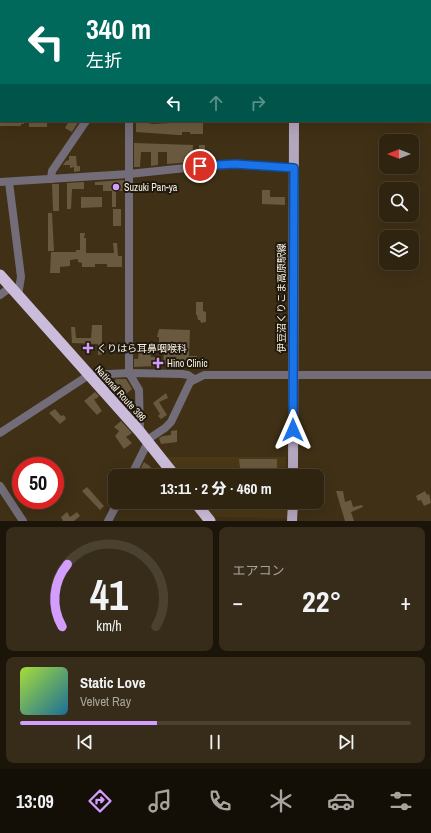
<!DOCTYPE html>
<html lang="ja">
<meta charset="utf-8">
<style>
body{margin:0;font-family:"Archivo Narrow","Noto Sans JP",sans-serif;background:#372c19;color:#f1f3f6;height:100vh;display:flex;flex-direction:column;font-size:15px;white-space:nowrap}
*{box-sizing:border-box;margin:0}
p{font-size:13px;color:#a7a49f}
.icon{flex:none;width:22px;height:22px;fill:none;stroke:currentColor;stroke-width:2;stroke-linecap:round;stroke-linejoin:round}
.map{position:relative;height:521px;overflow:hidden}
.side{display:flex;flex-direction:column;gap:6px;padding:6px;background:#1a1409;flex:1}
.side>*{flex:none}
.guide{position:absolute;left:0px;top:0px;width:431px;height:122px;box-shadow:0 4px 16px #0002,0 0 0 1px #4a4130;background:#00695c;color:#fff;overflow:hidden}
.needle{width:26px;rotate:270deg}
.buttons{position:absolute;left:379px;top:134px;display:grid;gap:8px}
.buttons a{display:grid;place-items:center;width:40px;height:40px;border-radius:8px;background:#2f2410;box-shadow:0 4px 16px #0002,0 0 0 1px #4a4130;font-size:20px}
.speed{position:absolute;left:12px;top:457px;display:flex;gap:8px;font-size:20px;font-weight:700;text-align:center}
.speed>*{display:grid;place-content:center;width:52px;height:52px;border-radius:50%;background:#2f2410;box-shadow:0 4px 16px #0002,0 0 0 1px #4a4130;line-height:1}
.speed .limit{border:6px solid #d22;background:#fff;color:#111}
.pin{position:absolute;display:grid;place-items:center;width:34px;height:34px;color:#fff;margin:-17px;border:2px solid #fff;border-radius:50%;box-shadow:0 1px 4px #0007}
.me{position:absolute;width:44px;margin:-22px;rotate:0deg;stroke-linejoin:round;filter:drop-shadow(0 0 3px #0008)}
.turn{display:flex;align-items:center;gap:14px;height:84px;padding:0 20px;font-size:18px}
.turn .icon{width:52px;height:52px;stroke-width:2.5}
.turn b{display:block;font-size:28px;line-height:34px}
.lanes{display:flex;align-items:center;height:38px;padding:0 20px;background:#0003;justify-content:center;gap:20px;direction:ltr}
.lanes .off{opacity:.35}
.big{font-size:30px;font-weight:800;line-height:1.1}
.side .tile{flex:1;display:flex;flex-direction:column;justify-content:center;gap:6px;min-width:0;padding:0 14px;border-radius:8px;background:#372c19}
.side .dial{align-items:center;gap:0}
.dial svg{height:104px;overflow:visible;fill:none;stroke:#4a4130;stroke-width:7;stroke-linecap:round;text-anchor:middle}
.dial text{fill:#f1f3f6;stroke:none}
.song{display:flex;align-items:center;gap:12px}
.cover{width:48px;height:48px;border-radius:6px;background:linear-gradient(135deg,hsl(80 70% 55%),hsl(200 70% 35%))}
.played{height:4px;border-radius:2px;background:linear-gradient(90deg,#d29dfd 35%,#4a4130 35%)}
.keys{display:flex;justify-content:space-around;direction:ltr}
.heat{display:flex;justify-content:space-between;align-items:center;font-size:22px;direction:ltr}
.side .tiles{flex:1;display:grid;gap:6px;grid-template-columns:1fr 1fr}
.tile:last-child{grid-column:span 2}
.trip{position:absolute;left:108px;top:469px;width:216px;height:40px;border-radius:8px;background:#2f2410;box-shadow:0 4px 16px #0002,0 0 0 1px #4a4130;font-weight:800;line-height:40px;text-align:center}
.tabs{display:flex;height:64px;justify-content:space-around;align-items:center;background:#130e06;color:#a7a49f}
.tabs .icon{width:28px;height:28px}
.tabs .on{color:#d29dfd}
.tabs b{font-size:18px;color:#f1f3f6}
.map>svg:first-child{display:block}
</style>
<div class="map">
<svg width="431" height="521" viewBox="0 0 431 521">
<rect width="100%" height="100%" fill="#3f3016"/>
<g fill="#4a3816">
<rect x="70" y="0" width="208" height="1"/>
<polygon points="166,457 286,457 286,476 181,476"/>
<polygon points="202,502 287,502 287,518 214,517"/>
</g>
<g fill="#69593e">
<polygon points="0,121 24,121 24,124 21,124 21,126 0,126"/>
<rect x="29" y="121" width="18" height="6"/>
<polygon points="69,121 79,121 72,132 65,128"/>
<polygon points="136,121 153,124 171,123 171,121 203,121 203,134 190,134 190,132 182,132 182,135 178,135 136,132"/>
<polygon points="134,143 193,145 192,162 167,164 167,152 158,152 158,165 151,166 151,152 141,152 140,167 134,167"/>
<rect x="199" y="145" width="6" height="14"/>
<polygon points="69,156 76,156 77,166 80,166 80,171 74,172 74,167 70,168 70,165 63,165 66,161 69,160"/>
<polygon points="124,180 124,191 116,191 116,207 112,207 112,191 103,191 103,185 95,185 95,182"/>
<polygon points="84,182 84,189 72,189 71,209 67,209 67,183"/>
<polygon points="52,184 59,184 59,211 53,211"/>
<polygon points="262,190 270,190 270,197 285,197 285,205 262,204"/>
<polygon points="81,197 102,197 102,207 81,208"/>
<rect x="113" y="209" width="8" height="17"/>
<polygon points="48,213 52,213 54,251 48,251"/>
<polygon points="80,233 85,233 84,238 86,238 86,253 114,253 113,243 117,243 118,256 122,256 122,267 107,267 107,264 95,264 95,267 82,267 82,263 78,262 78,259 70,260 70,266 60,267 60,273 50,273 51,252 76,252 76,250 80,250"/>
<polygon points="196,302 203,302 203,311 206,312 206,322 201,323 200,320 198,320 197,315 196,315"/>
<polygon points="92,325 102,325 102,346 104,346 104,354 98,355 98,344 72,343 71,327 75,327 76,338 91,338"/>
<polygon points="159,329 190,330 189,356 197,356 197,367 188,367 188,364 163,364 164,353 159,353 159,337 157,337"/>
<polygon points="145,350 150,350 151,357 155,357 155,366 134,367 134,359 138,359 139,351 145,351"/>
<polygon points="116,379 126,379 132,389 120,399 105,380 109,380 113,383"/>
<polygon points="95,392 99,396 96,399 94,398 95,401 102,411 97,415 84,401"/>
<polygon points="166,393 168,398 159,402 167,415 161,419 158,416 160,414 153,403"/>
<polygon points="55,409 61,416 64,415 66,419 60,424 49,413"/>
<polygon points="121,421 132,433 126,437 132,443 124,449 115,436 119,431 114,427"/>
<polygon points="177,430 177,442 161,444 159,438 163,436 171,435 171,431"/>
<polygon points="239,459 277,459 277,476 241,476"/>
<polygon points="144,462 151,467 144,476 137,476"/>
<polygon points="87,487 104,506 100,510 82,491"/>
<polygon points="336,491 343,491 345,502 351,500 353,507 362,505 363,507 351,512 354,521 345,521"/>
<polygon points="425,491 427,495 429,494 431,503 424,506 421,500 418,501 416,496"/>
<polygon points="67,512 70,517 77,512 80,516 74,521 63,521 61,517"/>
</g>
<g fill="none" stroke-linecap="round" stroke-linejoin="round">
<g stroke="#736d79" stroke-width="8">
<polyline points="64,0 64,1"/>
<polyline points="0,53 1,53"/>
<polyline points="129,121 129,373 139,390 140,432"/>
<polyline points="51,179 52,171 86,121"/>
<polyline points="0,182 129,174 214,165 235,164 294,168"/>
<polyline points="9,182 21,277 18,295"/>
<polyline points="0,295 11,287"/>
<polyline points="0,433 89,375 129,373 182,374 188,375 194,379"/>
<polyline points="131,476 150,438 165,428 171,422 190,382 204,375 431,375"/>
<polyline points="0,486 23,521"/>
<polyline points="108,521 118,502"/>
</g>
<g stroke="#b3a6bf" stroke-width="10">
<polyline points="294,1 294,0"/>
<polyline points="293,476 294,121"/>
<polyline points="292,521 293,502"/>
</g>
<g stroke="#ccbcdb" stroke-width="11">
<polyline points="0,275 140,432 175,476"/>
<polyline points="195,502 210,521"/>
</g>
</g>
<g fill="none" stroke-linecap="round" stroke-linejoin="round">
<defs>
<polyline id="route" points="200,166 235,164 294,168 293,430"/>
</defs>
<use href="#route" stroke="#114b97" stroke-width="10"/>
<use href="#route" stroke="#1a73e8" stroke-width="7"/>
</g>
<g fill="#d29dfd" stroke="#20190e" stroke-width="1.5">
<circle cx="116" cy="187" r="4"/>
<path d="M86 342h4v4h4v4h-4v4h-4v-4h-4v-4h4z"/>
<path d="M156 357h4v4h4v4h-4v4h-4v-4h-4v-4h4z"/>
</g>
<g text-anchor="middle" stroke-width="4" stroke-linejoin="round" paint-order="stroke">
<g font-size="10" fill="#fbf2e2" stroke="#20190e" text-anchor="start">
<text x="124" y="191">Suzuki Pan-ya</text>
<text x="97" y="352">くりはら耳鼻咽喉科</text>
<text x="167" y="367">Hino Clinic</text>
</g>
<g font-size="10" fill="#fbf2e2" stroke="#20190e">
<text transform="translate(281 298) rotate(-90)" y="4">伊豆沼くりこま高原駅線</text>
<text transform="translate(121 393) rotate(48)" y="4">National Route 398</text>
</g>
</g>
</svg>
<div class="buttons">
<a><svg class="needle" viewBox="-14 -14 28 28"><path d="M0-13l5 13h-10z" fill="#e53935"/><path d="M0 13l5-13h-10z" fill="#a7a49f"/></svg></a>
<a><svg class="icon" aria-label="search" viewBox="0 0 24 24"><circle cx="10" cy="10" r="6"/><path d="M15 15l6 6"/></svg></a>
<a><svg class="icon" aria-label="layers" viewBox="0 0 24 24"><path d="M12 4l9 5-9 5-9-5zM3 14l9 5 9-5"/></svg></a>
</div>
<div class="speed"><div class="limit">50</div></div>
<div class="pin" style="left:200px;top:166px;background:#d93025"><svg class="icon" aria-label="arrive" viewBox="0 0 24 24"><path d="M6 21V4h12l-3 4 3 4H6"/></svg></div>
<svg class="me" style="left:293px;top:430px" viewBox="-20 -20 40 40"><path d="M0-17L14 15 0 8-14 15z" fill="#1a73e8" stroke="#fff" stroke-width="4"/></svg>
<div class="trip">13:11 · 2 分 · 460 m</div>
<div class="guide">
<div class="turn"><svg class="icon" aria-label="left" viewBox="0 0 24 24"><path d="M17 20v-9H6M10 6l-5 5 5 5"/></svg><div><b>340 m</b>左折</div></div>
<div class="lanes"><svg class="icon" aria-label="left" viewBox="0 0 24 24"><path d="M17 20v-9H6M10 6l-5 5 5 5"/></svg><svg class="icon off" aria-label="ahead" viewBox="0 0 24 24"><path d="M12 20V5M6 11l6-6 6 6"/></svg><svg class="icon off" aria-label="right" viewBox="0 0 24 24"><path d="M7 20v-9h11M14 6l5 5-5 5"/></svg></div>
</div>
</div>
<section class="side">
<div class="tiles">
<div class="tile dial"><svg viewBox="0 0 100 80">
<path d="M14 69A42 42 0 1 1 86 69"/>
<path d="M14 69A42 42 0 0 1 18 21" stroke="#d29dfd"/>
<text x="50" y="56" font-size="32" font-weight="700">41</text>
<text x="50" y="72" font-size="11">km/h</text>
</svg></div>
<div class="tile"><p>エアコン</p>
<div class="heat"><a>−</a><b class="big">22°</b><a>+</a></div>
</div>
<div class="tile">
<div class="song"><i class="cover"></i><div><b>Static Love</b><p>Velvet Ray</p></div></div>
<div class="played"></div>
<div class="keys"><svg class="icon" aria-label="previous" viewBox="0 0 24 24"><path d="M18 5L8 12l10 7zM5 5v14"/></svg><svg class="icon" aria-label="pause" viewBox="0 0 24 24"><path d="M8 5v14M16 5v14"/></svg><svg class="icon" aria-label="next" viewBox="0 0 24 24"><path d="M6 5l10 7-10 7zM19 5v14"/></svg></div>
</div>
</div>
</section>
<nav class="tabs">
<b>13:09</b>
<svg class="icon on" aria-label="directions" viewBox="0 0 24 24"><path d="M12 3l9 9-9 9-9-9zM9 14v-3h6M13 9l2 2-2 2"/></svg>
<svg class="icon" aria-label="music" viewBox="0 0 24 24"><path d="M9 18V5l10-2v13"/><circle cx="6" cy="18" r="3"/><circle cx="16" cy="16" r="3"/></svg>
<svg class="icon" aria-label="phone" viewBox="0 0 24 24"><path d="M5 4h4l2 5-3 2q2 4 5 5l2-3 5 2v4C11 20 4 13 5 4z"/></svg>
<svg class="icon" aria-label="climate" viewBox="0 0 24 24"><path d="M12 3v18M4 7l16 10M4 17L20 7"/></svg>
<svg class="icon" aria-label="car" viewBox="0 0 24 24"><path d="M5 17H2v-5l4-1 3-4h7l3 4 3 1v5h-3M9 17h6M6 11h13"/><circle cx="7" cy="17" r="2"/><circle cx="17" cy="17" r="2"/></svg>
<svg class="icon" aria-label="filters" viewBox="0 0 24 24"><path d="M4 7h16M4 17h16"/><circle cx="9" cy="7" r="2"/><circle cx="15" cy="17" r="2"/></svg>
</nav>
